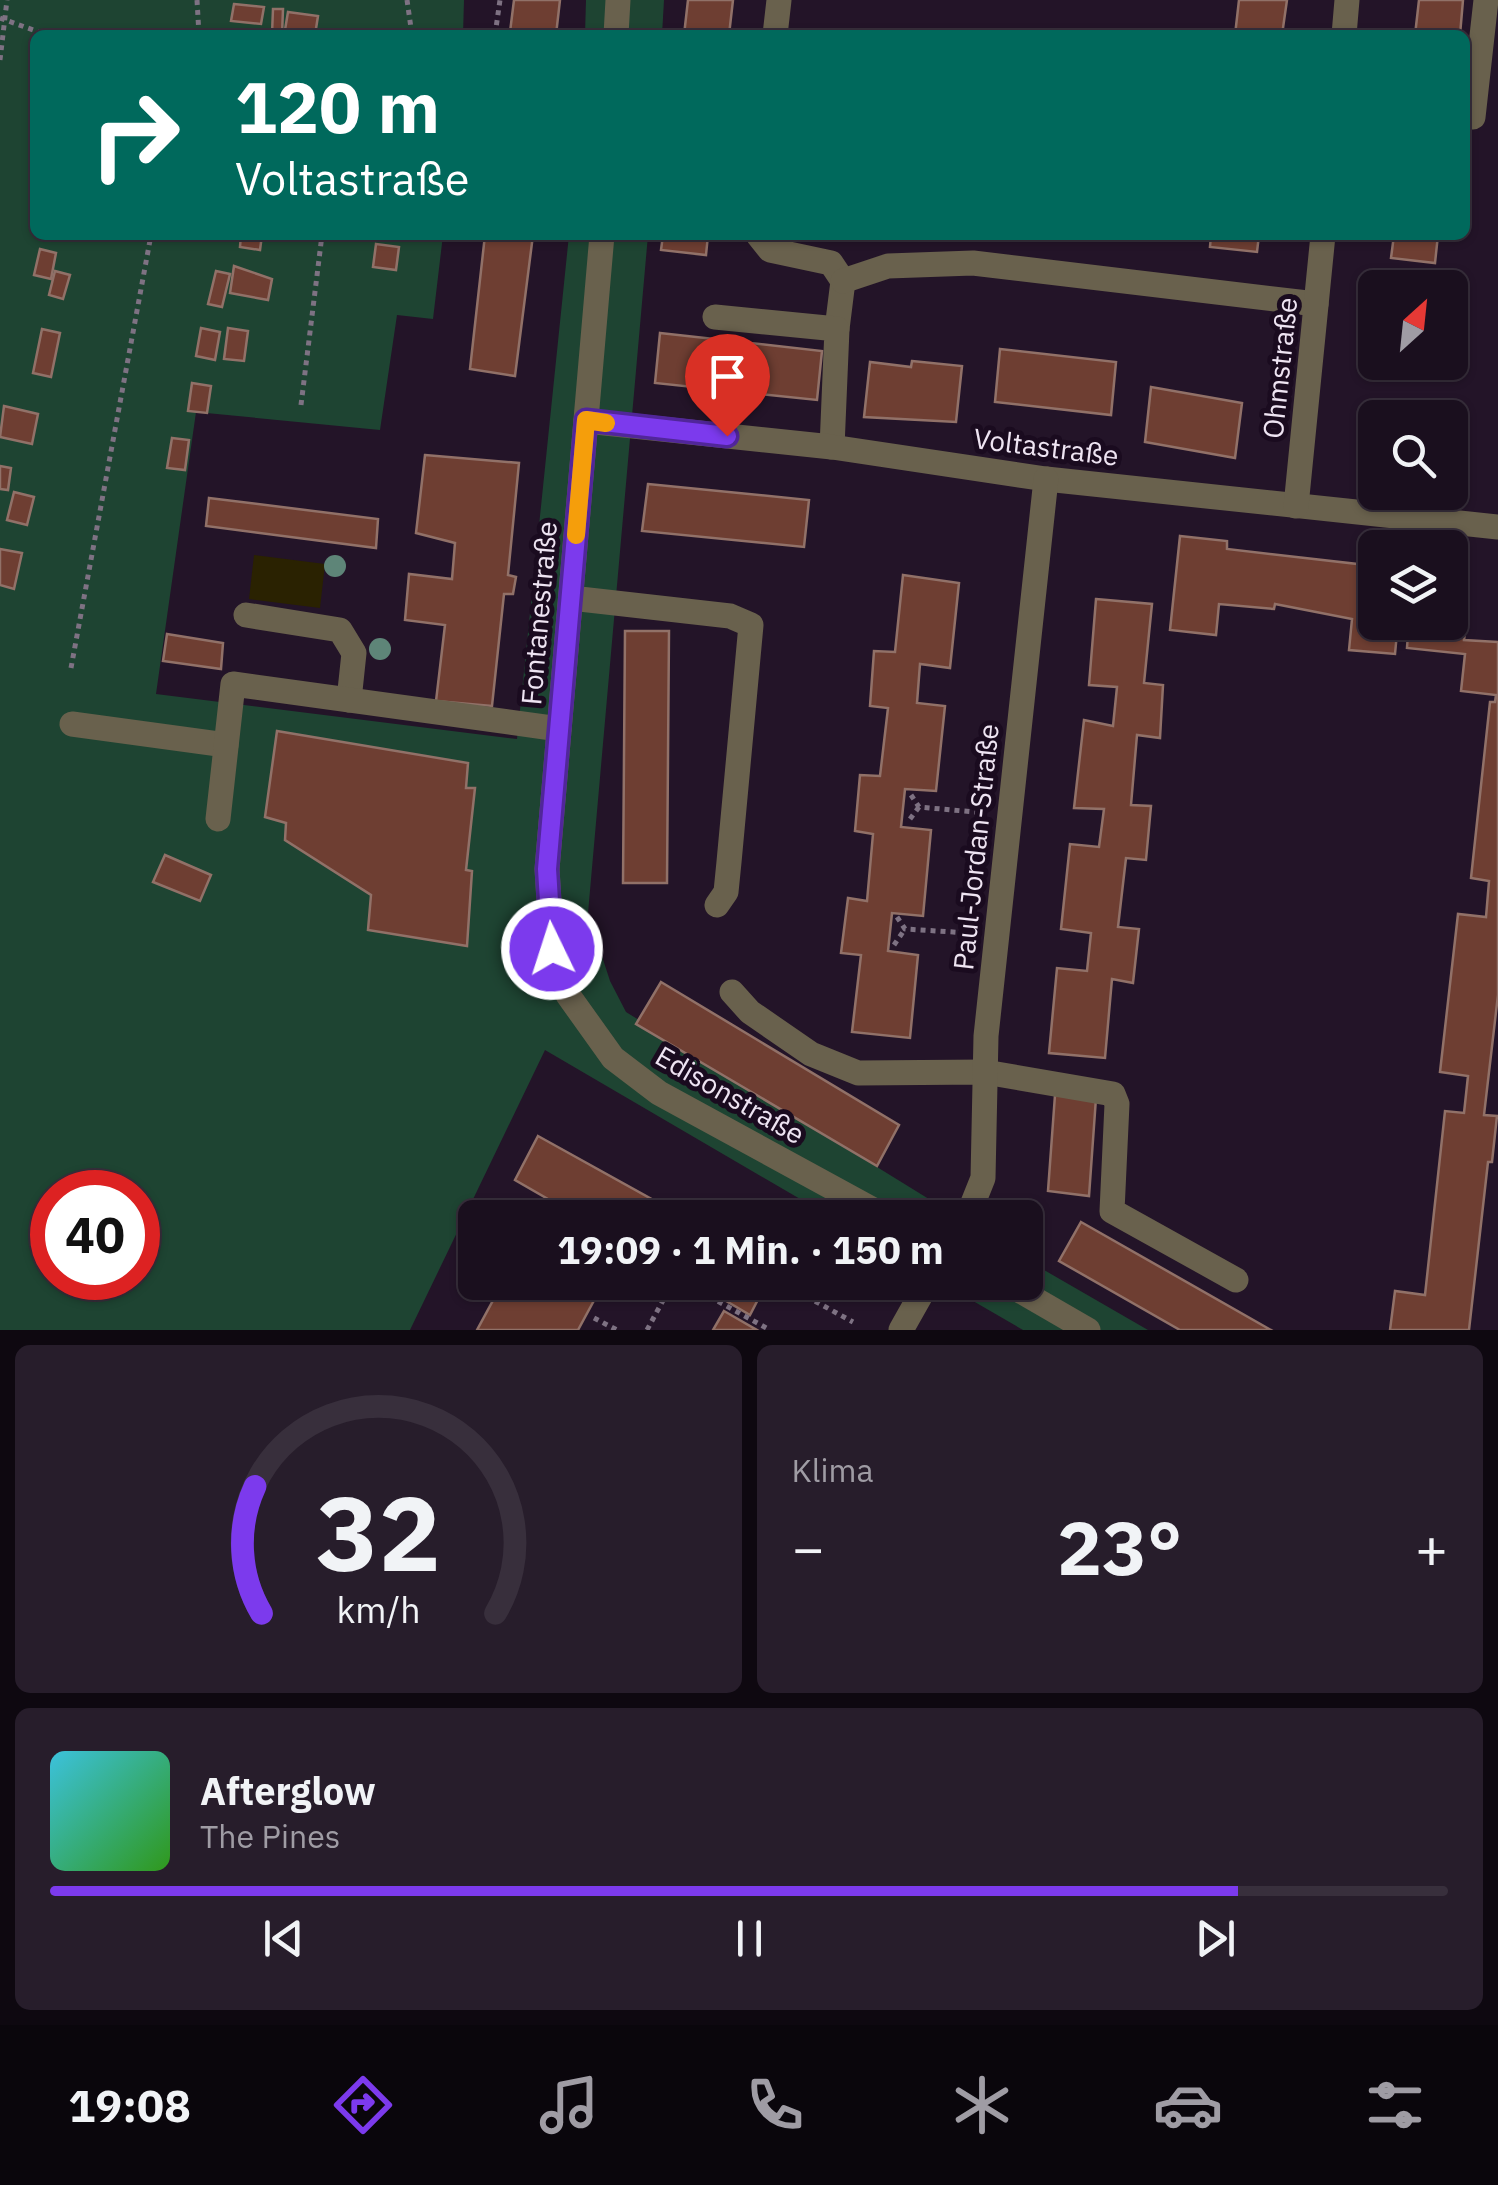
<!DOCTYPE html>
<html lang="de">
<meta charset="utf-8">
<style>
body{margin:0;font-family:"IBM Plex Sans",sans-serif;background:#271d2b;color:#f1f3f6;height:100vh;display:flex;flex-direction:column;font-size:38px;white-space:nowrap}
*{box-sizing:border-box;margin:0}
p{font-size:32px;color:#9f9ca4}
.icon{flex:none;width:55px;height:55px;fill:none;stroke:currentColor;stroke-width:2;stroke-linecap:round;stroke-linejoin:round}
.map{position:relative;height:1330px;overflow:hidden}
.panel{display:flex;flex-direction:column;gap:15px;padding:15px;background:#0e0810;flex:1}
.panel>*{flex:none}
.guide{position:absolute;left:30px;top:30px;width:1440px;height:210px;border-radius:15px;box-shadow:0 2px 8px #0004,0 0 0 2px #382f3c;background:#00695c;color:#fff;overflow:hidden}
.needle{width:65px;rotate:27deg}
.tools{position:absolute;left:1358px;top:270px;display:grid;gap:20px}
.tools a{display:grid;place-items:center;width:110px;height:110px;border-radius:15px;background:#1a0f1e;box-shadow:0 2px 8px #0004,0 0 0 2px #382f3c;font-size:50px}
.speed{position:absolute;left:30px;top:1170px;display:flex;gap:20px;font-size:50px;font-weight:700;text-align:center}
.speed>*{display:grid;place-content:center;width:130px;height:130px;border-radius:50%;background:#1a0f1e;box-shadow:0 2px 8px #0004,0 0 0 2px #382f3c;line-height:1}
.speed .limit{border:15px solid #d22;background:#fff;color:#111}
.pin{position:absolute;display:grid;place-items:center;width:85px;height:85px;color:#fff;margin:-102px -42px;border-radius:50% 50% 50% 0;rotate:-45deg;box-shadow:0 0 10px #0007}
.pin .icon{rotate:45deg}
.me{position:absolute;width:110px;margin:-55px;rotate:356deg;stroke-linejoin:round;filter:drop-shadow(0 0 8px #0008)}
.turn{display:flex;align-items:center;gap:35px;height:210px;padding:0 40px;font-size:45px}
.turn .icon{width:130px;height:130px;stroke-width:2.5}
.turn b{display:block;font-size:70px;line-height:85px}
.big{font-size:75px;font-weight:700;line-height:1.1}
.panel .card{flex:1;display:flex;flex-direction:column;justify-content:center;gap:15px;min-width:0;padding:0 35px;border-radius:15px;background:#271d2b}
.panel .dial{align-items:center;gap:0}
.dial svg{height:260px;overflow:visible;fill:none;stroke:#382f3c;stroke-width:7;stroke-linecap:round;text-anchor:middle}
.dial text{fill:#f1f3f6;stroke:none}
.song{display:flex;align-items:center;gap:30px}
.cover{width:120px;height:120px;border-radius:15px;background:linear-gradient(135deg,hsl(190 70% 55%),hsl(110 70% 35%))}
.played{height:10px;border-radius:5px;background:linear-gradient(90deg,#7c3aed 85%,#382f3c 85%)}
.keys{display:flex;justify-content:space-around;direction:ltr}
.heat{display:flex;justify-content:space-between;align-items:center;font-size:55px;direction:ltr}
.panel .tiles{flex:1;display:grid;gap:15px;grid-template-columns:1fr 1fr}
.card:last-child{grid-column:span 2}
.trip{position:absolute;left:458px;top:1200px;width:585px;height:100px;border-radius:15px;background:#1a0f1e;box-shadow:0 2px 8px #0004,0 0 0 2px #382f3c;font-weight:700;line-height:100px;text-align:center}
.tabs{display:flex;height:160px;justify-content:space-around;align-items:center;background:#0a060c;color:#9f9ca4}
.tabs .icon{width:70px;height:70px}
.tabs .active{color:#7c3aed}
.tabs b{font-size:45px;color:#f1f3f6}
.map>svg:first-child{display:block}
</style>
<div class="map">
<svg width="1498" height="1330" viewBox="0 0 1498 1330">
<rect width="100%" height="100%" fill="#231428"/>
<g fill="#1e4432" fill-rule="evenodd">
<path d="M0,0H464L463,35H35V235H443L433,319L397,315L380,430L196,412L156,694L517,739L569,235H648L588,913L610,981L626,1012L958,1217H831L545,1050L410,1330H0ZM52,1192H138V1278H52Z"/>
<polygon points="586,0 664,0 662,35 585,35"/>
<polygon points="1025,1259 1148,1330 1023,1330 942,1283 1025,1282"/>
</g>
<polygon fill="#2a2201" points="254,555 325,564 320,608 249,599"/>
<g fill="#6e3e32" stroke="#917168" stroke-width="2.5">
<polygon points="514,0 560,0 556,35 510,32"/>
<polygon points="688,0 733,0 729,35 684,35"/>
<polygon points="1239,0 1287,0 1282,35 1235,35"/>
<polygon points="1419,0 1463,0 1460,35 1415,35"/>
<polygon points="234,4 264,7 261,24 231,21"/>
<polygon points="273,9 283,9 282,35 272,34"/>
<polygon points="288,12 318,16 315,35 285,30"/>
<polygon points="241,235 262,235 260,250 240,247"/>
<polygon points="485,235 533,235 515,376 470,369"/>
<polygon points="663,235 708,235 706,255 661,250"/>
<polygon points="1211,235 1259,235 1257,252 1210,247"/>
<polygon points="1394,235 1438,235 1435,263 1391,258"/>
<polygon points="376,244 399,247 396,270 373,267"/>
<polygon points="40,249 56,253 51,279 34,275"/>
<polygon points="234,266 272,279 268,300 230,293"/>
<polygon points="55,271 70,275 63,299 49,295"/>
<polygon points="216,271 230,274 222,307 208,304"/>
<polygon points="201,328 220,332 215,360 196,356"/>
<polygon points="228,328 248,331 244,361 224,359"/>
<polygon points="42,329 60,333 51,377 33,373"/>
<polygon points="660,333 822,351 817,400 655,383"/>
<polygon points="1000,349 1116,362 1111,415 995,402"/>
<polygon points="912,361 962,366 956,422 864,417 870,362 911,367"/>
<polygon points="1381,362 1419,362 1418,378 1380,374"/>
<polygon points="192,383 211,386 207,413 188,411"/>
<polygon points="1151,387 1242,403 1235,458 1145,442"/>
<polygon points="4,406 38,414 32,444 0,437"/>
<polygon points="1374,427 1375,427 1375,472 1368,471"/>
<polygon points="1450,429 1461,430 1456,478 1450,477"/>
<polygon points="172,438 189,440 185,470 167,468"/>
<polygon points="425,455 519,463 508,575 516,577 513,594 504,594 492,706 436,701 445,625 405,620 409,574 452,579 455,543 416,533"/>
<polygon points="0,466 11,468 8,490 0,489"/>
<polygon points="648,484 809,500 804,547 642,531"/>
<polygon points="14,492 34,497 27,525 7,520"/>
<polygon points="209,498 378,519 376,548 206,526"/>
<polygon points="1180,536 1227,541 1227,549 1358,564 1359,555 1375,557 1375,622 1398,622 1395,654 1349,650 1352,619 1275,604 1274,609 1219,604 1216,635 1170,630"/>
<polygon points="0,549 22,553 14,589 0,585"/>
<polygon points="903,575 959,583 950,668 920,664 917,703 945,706 936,791 905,789 901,827 931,830 923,916 892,913 888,951 918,955 910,1038 852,1032 861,955 841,953 848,898 867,901 873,834 855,831 860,775 880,776 888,708 870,706 874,651 895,652"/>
<polygon points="1096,599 1152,604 1144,683 1163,685 1160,738 1137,735 1131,805 1151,806 1146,860 1126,858 1118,927 1139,929 1133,983 1112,979 1105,1058 1049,1053 1057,968 1087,971 1091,933 1061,929 1070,844 1099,847 1104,809 1074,808 1084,720 1113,726 1117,687 1089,685"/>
<polygon points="1452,630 1465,632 1464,640 1498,642 1498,995 1484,1115 1497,1116 1492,1162 1488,1162 1469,1330 1390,1330 1395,1291 1425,1295 1445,1111 1464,1113 1468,1076 1440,1072 1458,914 1486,917 1489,881 1471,878 1490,702 1495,702 1496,695 1461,691 1465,654 1407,648 1408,633 1451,638"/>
<polygon points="625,631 669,631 667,883 623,883"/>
<polygon points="167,634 223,643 221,669 163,661"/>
<polygon points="277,731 468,763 466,788 475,788 466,870 472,871 467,946 368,930 371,895 285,840 286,823 265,817"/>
<polygon points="165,855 211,875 200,901 153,882"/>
<polygon points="661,982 899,1125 877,1166 636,1024"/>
<polygon points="1055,1095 1096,1098 1089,1196 1048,1191"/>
<polygon points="538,1136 664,1206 661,1210 675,1218 581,1218 515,1180"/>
<polygon points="1081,1222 1271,1330 1180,1330 1059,1261"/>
<polygon points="503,1282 604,1282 578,1330 477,1330"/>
<polygon points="694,1282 767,1282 750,1315"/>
<polygon points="724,1311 757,1330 713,1330"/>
</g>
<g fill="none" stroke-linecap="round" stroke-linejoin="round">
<g stroke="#7e7283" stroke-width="5" stroke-dasharray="5 5" stroke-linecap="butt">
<polyline points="197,0 199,35"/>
<polyline points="407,0 412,35"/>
<polyline points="0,18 47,35"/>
<polyline points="495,35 500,0"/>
<polyline points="0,60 7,0"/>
<polyline points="301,405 322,235"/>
<polyline points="71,668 151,235"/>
<polyline points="911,795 919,807 986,813"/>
<polyline points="910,819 919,807"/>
<polyline points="897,917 905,929 969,933"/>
<polyline points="894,945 905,929"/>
<polyline points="683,1282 770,1330"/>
<polyline points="780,1282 853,1322"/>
<polyline points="594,1318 617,1330"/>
<polyline points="647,1330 673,1282"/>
</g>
<g stroke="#69614d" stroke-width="25">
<polyline points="616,35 618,0"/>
<polyline points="775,35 779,0"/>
<polyline points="1344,35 1347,0"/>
<polyline points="1473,117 1486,0"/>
<polyline points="602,235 547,869 552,949 568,995 613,1058 659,1093 888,1218"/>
<polyline points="758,235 770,250 831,263 843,281 837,329"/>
<polyline points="843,281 888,266 973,263 1316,304"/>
<polyline points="715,317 837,329 832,447"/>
<polyline points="586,421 832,447 1046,479 1498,527"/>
<polyline points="1296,506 1323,235"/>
<polyline points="571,598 730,616 751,625 729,862 726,892 717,905"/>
<polyline points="246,615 340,630 354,653 349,700"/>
<polyline points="72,724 226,745"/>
<polyline points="218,819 233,684 559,729"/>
<polyline points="732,992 750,1012 811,1054 858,1073 985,1072 1113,1094 1117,1104 1112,1211 1236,1280"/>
<polyline points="967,1218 983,1178 986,1036 1046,479"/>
<polyline points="1005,1282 1088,1330"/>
<polyline points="901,1330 928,1282"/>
</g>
</g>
<g fill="#5e8578">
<circle cx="335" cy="566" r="11"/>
<circle cx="380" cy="649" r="11"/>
</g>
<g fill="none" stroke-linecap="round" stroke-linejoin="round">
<defs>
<polyline id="route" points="552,949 547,869 586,420 727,436"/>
</defs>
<use href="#route" stroke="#51269a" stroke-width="25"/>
<use href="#route" stroke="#7c3aed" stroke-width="18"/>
<polyline stroke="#f59e0b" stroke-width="18" points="576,535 586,420 606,423"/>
</g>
<g text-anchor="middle" stroke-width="10" stroke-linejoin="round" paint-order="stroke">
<g font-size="28" fill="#eee4f2" stroke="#1a0b1f">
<text transform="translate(1280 368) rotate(-84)" y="10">Ohmstraße</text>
<text transform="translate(1046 447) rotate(7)" y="10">Voltastraße</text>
<text transform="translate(539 613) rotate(-85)" y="10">Fontanestraße</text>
<text transform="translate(976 847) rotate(-84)" y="10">Paul-Jordan-Straße</text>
<text transform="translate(730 1095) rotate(30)" y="10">Edisonstraße</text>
</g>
</g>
</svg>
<div class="tools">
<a><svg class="needle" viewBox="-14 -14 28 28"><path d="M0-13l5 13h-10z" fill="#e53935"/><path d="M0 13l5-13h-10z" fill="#9f9ca4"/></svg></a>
<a><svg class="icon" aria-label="search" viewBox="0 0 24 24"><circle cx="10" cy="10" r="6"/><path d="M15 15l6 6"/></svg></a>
<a><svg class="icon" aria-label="layers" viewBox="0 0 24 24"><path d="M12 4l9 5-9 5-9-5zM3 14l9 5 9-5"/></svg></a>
</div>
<div class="speed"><div class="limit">40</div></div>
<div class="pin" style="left:727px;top:436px;background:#d93025"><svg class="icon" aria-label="arrive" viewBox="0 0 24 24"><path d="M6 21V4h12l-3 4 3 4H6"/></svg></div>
<svg class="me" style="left:552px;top:949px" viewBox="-20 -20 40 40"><circle r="17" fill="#7c3aed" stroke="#fff" stroke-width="3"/><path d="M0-11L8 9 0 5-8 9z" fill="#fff"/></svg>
<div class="trip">19:09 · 1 Min. · 150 m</div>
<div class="guide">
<div class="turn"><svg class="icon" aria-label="right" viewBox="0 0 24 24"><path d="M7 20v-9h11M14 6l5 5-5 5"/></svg><div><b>120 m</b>Voltastraße</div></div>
</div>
</div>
<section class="panel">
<div class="tiles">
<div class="card dial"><svg viewBox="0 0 100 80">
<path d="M14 69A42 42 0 1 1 86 69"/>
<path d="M14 69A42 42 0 0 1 12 30" stroke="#7c3aed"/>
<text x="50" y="56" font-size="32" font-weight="700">32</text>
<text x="50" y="72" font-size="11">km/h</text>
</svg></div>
<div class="card"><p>Klima</p>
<div class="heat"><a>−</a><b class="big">23°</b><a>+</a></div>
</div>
<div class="card">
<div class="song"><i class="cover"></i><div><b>Afterglow</b><p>The Pines</p></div></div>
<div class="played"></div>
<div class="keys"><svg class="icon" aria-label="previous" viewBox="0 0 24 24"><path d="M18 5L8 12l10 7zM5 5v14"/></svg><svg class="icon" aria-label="pause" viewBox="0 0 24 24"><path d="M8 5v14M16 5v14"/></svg><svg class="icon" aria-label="next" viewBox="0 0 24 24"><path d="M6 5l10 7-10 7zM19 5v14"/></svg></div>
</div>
</div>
</section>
<nav class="tabs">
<b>19:08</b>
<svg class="icon active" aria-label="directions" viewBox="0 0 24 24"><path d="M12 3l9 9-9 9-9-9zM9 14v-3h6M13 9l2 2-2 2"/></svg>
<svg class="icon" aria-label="music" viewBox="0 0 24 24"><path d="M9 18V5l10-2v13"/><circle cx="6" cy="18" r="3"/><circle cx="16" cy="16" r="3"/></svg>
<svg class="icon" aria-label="phone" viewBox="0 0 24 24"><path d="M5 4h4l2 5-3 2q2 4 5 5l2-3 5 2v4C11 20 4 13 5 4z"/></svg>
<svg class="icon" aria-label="climate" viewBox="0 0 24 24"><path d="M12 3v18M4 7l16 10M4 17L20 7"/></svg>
<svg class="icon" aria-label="car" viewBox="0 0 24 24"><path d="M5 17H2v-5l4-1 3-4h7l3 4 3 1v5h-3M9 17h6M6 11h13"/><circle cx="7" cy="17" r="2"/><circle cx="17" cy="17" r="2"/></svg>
<svg class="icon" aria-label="filters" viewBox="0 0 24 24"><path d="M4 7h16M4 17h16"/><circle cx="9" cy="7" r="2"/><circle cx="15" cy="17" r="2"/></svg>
</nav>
